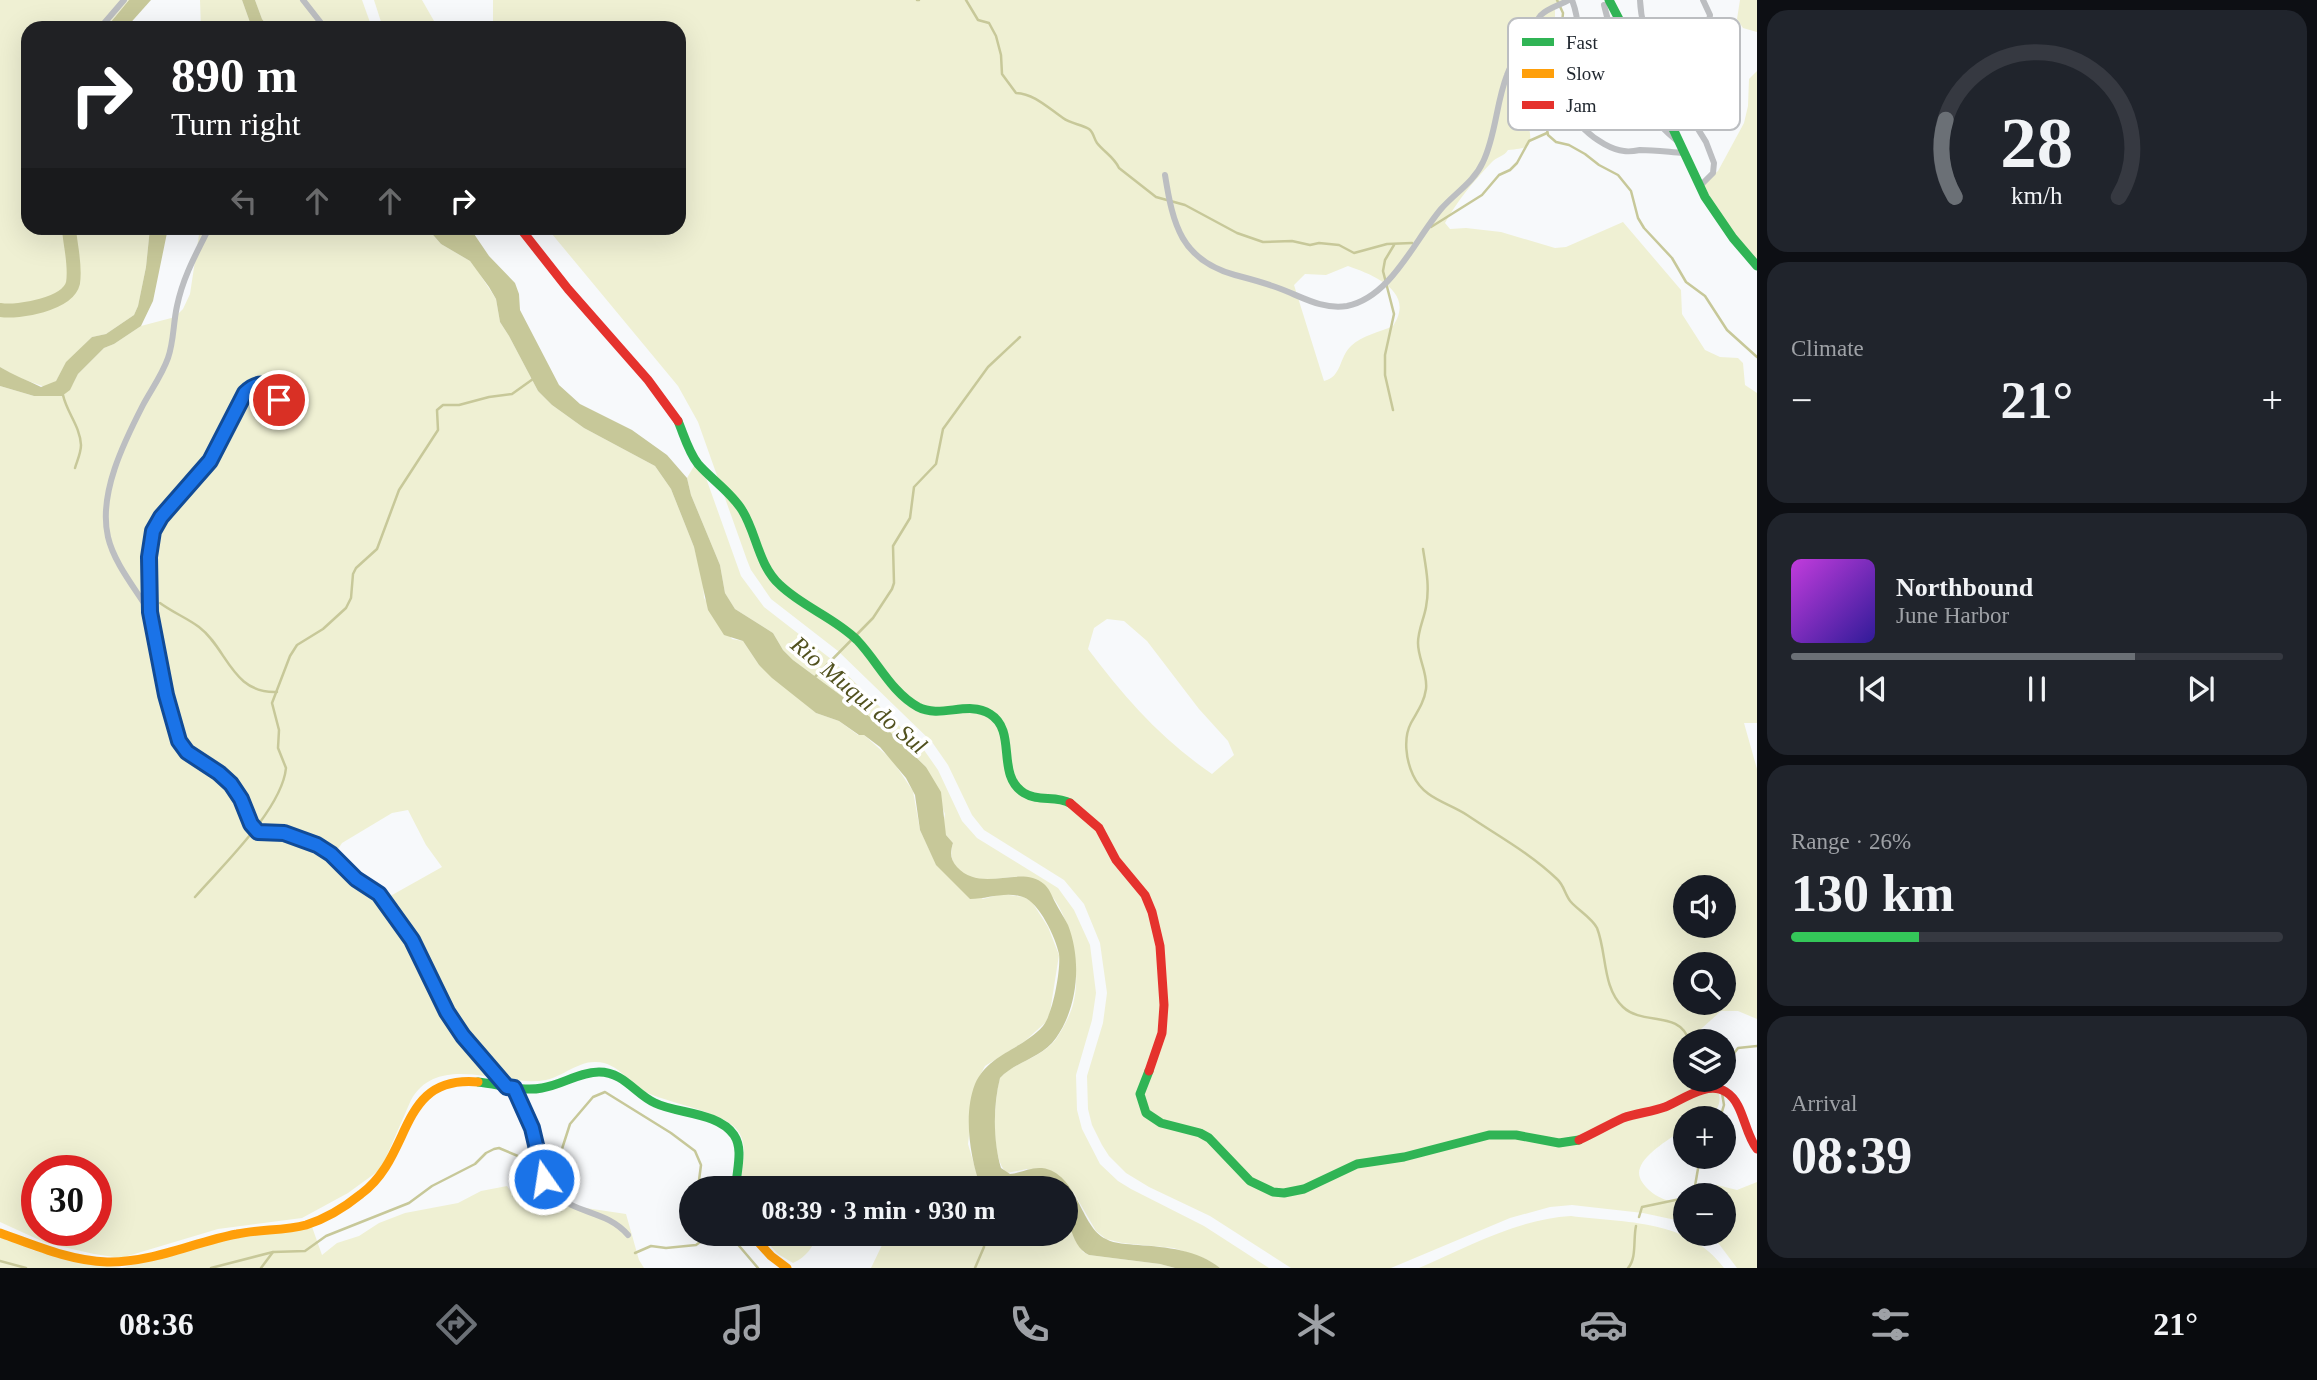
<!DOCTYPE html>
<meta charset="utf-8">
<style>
body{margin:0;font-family:"Times New Roman",serif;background:#20242c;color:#f1f3f6;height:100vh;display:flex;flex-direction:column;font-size:26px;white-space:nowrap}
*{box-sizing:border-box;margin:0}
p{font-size:23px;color:#9ea1a6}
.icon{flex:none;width:38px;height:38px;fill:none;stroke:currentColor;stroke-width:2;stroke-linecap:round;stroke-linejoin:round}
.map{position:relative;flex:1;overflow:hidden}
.panel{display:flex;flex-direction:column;gap:10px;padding:10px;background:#0d0f14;width:560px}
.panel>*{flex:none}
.guide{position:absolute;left:21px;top:21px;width:665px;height:214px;border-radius:21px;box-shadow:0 7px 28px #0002;background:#202124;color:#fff;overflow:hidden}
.fabs{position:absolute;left:1673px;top:875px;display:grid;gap:14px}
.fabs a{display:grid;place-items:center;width:63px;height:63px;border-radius:50%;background:#171b24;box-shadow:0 7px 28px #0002;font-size:35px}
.speed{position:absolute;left:21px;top:1155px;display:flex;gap:14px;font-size:35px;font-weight:700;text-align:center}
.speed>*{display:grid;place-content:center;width:91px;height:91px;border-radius:50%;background:#171b24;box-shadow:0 7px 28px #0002;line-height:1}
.speed .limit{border:10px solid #d22;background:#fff;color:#111}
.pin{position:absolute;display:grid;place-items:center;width:60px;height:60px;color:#fff;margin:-30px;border:4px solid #fff;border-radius:50%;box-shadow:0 2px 7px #0007}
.me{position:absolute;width:77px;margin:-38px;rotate:347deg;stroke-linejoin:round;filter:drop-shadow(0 0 5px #0008)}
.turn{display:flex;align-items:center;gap:24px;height:147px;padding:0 35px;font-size:32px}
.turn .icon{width:91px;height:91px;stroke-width:2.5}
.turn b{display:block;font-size:49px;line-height:60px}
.lanes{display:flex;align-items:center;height:66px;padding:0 35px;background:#0003;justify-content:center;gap:35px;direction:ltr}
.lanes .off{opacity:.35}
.big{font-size:52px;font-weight:800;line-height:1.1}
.panel .card{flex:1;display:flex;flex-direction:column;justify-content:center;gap:10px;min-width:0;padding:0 24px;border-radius:21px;background:#20242c}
.panel .dial{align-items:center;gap:0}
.dial svg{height:182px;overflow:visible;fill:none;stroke:#363941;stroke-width:7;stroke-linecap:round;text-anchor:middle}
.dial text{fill:#f1f3f6;stroke:none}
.song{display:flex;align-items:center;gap:21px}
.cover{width:84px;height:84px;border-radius:10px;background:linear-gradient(135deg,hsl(290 70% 55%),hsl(250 70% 35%))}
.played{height:7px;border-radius:4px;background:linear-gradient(90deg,#6b7076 70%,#363941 70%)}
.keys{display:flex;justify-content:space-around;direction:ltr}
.heat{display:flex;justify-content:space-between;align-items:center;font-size:38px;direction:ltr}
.charge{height:10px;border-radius:5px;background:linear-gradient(90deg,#34c759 26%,#363941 0)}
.trip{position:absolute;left:679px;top:1176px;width:399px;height:70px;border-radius:35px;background:#171b24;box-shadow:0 7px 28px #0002;font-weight:800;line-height:70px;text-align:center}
.menu{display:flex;height:112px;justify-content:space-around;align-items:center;background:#090b0e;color:#9ea1a6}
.menu .icon{width:49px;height:49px}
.menu .active{color:#6b7076}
.menu b{font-size:32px;color:#f1f3f6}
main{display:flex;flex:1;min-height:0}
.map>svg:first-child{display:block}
</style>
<main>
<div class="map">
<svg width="1757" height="1268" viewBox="0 0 1757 1268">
<rect width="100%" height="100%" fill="#f7f9fb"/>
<g fill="#eff0d3" fill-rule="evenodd">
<polygon points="0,0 129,0 106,28 28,28 28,228 150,228 146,267 138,306 134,315 106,334 92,337 66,363 56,381 45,387 17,377 0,367"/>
<polygon points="200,0 242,0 252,28 201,28"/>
<polygon points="255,0 362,0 372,28 269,28 262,19"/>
<polygon points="374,0 422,0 438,28 383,28"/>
<path d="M493,0H1564L1555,5V32L1535,64L1532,77L1531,90L1538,114L1528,123C1533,146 1532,148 1508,150C1504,157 1497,156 1491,163C1474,181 1457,201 1445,223L1450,229L1466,228L1501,232L1555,248L1566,247L1623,222L1681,290L1682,314L1705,350L1720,357L1738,358L1743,363L1745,385L1757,393V723H1744L1757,769V1019L1738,1011H1721L1692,1037L1691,1041H1685V1080H1713C1723,1094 1723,1113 1703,1118C1698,1120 1690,1118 1685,1118V1129C1672,1137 1645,1153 1640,1168C1634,1182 1657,1199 1670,1201C1675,1202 1681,1198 1685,1196V1222L1643,1213L1572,1205L1550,1207L1510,1218L1391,1268H1291L1210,1216L1149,1187L1126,1173L1109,1156L1102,1145L1092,1125L1088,1109L1087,1076L1103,1023L1107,993L1100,943L1084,904L1064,880L984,830L972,815L948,765L932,742L838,651L771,599L751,570L747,560L698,422L678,386L547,228H679V28H493ZM1348,266C1374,275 1416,292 1393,326C1380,332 1361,336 1351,346C1339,357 1342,377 1324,381L1294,285L1305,274L1326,275ZM1107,619L1124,621L1147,641L1199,709L1228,741L1234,755L1212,774C1162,740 1124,697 1088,649L1094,628ZM1685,887H1724V926H1685ZM1685,964H1724V1003H1685Z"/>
<polygon points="1740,0 1757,0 1757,32 1743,28 1737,19"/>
<polygon points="1757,71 1757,263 1716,208 1703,183 1718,171 1744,123 1748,106 1749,79"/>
<path d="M200,228H427L441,244L470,261L477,270L496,299L500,322L509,336L538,391L552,405L584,428L655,466L671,489L694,547L703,581L704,598L732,639L743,641L759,665L816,713L839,721L858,735H864L892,760L913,791L920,830L936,864L983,899L1002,894L1024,897L1032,902L1048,927L1059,955L1050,1012L1046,1022L1025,1041L985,1066L975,1085L968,1144L981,1188H847L839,1180H830L829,1188H741C740,1169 750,1148 738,1131C728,1114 671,1103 650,1094C630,1086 619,1062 596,1062C579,1061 563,1076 546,1080C503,1088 439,1051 411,1100L381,1169L348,1193L302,1218L218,1229L121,1258L94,1254L46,1243L0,1222V386L34,396H62L73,384L78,374L104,348L114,344L141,326L175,317L183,309L190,294ZM408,810L426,845L442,867L385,899L336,860V852L342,843L392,813ZM37,1171H96V1230H37Z"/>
<path d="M701,464L741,576L764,607L831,659L924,750L938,770L962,821L977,838L1058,888L1074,910L1090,945L1096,993L1092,1020L1076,1075L1077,1110L1082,1129L1100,1164L1118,1181L1131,1189L1204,1226L1269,1268H1220L1206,1259L1174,1248L1122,1243L1106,1239L1096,1231L1074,1193L1062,1179L1027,1169L1007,1173C990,1159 994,1099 1000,1078C1016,1061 1042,1058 1056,1039C1063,1029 1072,1012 1074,1000C1082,966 1068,896 1033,880C1012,870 986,888 965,875C952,867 949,855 953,843L946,835L943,824L945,814L926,767L889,731L793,660L783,650L773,633L735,609L725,593L720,565L691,495L687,478L694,466Z"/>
<polygon points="1757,1182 1757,1268 1737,1268 1719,1244 1705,1234 1724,1234 1724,1195 1686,1195 1702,1186 1717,1185 1737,1190"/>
<polygon points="507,1186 518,1202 559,1204 626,1214 639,1260 644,1268 0,1268 0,1232 32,1250 80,1262 122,1268 195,1245 311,1224 322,1255 337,1243 359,1236 379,1223 405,1213 458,1203 481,1191"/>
<polygon points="1066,1215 1083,1252 1089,1255 1160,1264 1175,1268 871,1268 883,1243 882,1234 1066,1234"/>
<path d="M1571,1216C1626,1223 1688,1219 1724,1268H1419C1468,1247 1517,1219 1571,1216Z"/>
<path d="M759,1234H819C812,1247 807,1257 793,1263L778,1254Z"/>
</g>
<g fill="#c7c899">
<polygon points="129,0 151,0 126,28 106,28"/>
<polygon points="242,0 255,0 262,19 269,28 252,28"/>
<path d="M150,228H168L153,301L141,326L114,344L104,348L78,374L70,390L62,396H34L0,386V367C13,375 27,380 41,387L56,381L66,362L92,337L106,334L134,315L138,306L146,267Z"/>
<path d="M427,228H470L489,256L515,283L519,294L520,310L559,385L580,404L632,430L667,455L687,478L691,495L720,565L725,593L735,609L773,633L783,650L793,660L889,731L926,767L941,792L946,835L953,843C950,853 950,859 957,867C982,894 1020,864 1044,884C1049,888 1052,896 1055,902C1059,910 1064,917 1068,925C1082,961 1078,1007 1056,1038C1042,1058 1016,1061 1000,1078C993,1105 993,1141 1001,1168L1010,1174C1021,1173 1030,1167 1042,1168C1078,1173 1080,1227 1106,1239C1115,1244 1127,1244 1138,1245C1166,1247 1198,1250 1220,1268H1175L1160,1264L1089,1255C1069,1246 1066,1208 1066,1188H981C970,1158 963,1114 975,1084C988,1054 1023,1049 1043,1026C1053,1014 1061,969 1059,954C1056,938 1039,902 1023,897C1005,891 988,899 970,899L936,865L920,830L915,795L906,778L880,747L864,735H859L839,721L816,713L772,678L759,665L743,641L724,635L708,610L694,547L671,489L655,466L584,428L552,405L538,391L509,336L500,322L496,299L489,287L470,261L441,244Z"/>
</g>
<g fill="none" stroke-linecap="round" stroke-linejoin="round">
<g stroke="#c7c899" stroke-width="2.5">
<polyline points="917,0 919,0"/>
<path d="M966,0L978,20L989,23L996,36L1001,55L1002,74L1016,93C1035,94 1048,108 1063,118C1071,124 1081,124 1089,129C1094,133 1094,139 1097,143C1104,152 1114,157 1119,168L1156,197L1185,205L1237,233L1263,242L1292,241L1310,245L1319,243L1339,245L1354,253L1387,244L1412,243"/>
<polyline points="1557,0 1563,13 1562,23 1557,36 1548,46 1547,59 1536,70 1531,82 1545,118 1548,135 1556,142 1569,145 1585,154 1599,165 1618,175 1631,191 1638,218 1644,228 1672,258 1686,282 1705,296 1727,330 1757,357"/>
<polyline points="1431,227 1482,195 1499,175 1510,170 1517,163 1529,141 1547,133"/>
<path d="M63,395C67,413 80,426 81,445C81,453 77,461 75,468"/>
<polyline points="1393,410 1385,375 1385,355 1394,314 1383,271 1385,260 1394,245"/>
<path d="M1423,549C1426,568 1430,587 1426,607C1424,619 1418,630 1418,643C1418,659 1428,673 1426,689C1424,703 1417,712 1411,723C1403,738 1406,760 1413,775C1424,799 1447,802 1467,815C1498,836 1530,853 1557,879C1564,885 1565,895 1571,902C1578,910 1592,918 1597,928C1607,953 1602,987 1623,1007C1643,1026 1680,1010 1689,1041"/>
<path d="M160,603C172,612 187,618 199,627C227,648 232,694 277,692"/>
<polyline points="814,678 873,618 892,589 894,583 893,546 910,518 914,487 936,464 943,429 988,367 1020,337"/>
<path d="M195,897C222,866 282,809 286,768L278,748L279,730L272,703L290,656L297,645L323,629L346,608L351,598L353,574L356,568L377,549L399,490L438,430L437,410L443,405H459L489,397L512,394L533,379"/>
<polyline points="1724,1073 1732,1056 1738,1048 1757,1046"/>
<polyline points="1720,1118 1724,1105 1722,1093"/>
<polyline points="1689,1195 1695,1186 1700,1157"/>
<polyline points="1639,1217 1642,1207 1685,1198"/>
<polyline points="729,1234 758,1268"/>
<polyline points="635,1253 651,1246 666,1248 696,1245 711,1234"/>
<polyline points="0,1261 26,1268"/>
<polyline points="211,1268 273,1252 305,1251 326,1236 409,1203 432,1186 475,1164 486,1153 494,1149 499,1148 525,1159 530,1165 534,1192 540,1198 544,1198 552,1195 557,1186 561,1152 570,1124 593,1097 605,1092 671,1133 695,1151 701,1165 698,1188"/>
<polyline points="261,1268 273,1252"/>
<polyline points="975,1268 984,1247 984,1234"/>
<path d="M1628,1268C1637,1258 1633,1239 1636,1226"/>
</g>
<path stroke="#c7c899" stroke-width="14" d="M0,310C19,313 68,304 73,283C76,264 70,246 69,228"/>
<g stroke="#bcbec1" stroke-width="6">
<polyline points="303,0 325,28"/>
<path d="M1572,0C1585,34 1573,57 1566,90C1560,115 1601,149 1624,151C1629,152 1635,151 1640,150C1654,150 1669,152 1683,153"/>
<path d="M1640,0C1642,53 1680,98 1706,142L1714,163L1713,173L1700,186"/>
<path d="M1604,5C1616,54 1635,107 1676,140"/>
<polyline points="100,28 124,0"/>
<polyline points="1671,84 1708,27 1710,15 1703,0"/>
<path d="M1165,175C1173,225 1181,260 1235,275C1250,279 1266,283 1281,289C1302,297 1323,310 1347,306C1391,297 1414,241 1441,209C1455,193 1474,182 1483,162C1496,135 1496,103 1507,75C1512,61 1521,51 1529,39C1533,31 1535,22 1541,15C1548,8 1560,5 1569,0"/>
<path d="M271,418L279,412C282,388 265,376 245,393L210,461L161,517L153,531L149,557L150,612L166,695L179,741L187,752L219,773L231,784L241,799L251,824L258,832L284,833L317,845L331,854L356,879L379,894L412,940L447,1012L463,1036L506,1085"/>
<path d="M149,611C135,588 114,563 108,537C98,494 124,442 143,405C151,390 162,375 168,358C174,341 173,324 177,306C183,277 196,254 209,228"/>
<path d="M515,1088C520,1101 528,1114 532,1127C538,1148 537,1178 554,1193C577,1215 606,1210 628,1235"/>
</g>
<g stroke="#30b455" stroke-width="9">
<polyline points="1609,0 1645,69 1705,197 1733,238 1757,266"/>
<path d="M678,421C684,435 688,451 698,464C712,480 731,492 742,510C757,534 758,565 780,585C803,607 835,618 857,640C878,662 891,692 918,707C941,719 968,700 990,714C1018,731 995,775 1024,793C1038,802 1056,795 1070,803"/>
<polyline points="1149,1071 1140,1094 1146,1113 1161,1123 1200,1133 1209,1138 1250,1181 1273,1192 1284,1193 1304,1189 1357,1164 1404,1157 1489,1135 1516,1135 1559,1143 1579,1140"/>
<path d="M478,1082C499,1084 521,1092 542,1088C562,1085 579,1072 599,1072C624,1072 635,1094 655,1103C678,1114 718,1112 734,1135C744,1150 736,1171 736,1188"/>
</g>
<g stroke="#ff9f0a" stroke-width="9">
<path d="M0,1233C34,1245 70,1261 107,1262C152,1263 194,1242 237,1234C259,1229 284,1231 306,1225C325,1219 345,1207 361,1194C414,1155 397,1075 478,1082"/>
<polyline points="751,1234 771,1256 787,1268"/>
</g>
<g stroke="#e5322d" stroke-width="9">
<polyline points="520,228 568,289 648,380 678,421"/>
<polyline points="1070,803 1099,828 1116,860 1145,895 1152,912 1160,946 1164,1005 1162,1033 1149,1071"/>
<path d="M1579,1140C1594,1133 1608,1125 1623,1118C1637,1113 1651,1112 1665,1107C1682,1100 1708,1080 1726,1092C1744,1103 1744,1133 1757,1149"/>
</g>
</g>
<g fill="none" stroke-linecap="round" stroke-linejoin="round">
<defs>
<path id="route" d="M279,400C270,382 259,380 245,393L210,461L161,517L153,531L149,557L150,612L166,695L179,741L187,752L219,773L231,784L241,799L251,824L258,832L284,833L317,845L331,854L356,879L379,894L412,940L447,1012L463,1036L507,1087L514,1088L532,1128L544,1179"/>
</defs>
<use href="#route" stroke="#114b97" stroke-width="18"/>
<use href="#route" stroke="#1a73e8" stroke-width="12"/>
</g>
<g text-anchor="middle" stroke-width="7" stroke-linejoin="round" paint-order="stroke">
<g font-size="24" font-style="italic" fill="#51511e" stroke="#fff">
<text transform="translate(859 695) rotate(40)" y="8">Rio Muqui do Sul</text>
</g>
</g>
<rect x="1508" y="18" width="232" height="112" rx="10" fill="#fff" stroke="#bcbec1" stroke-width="2"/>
<rect x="1522" y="38" width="32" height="8" fill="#30b455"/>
<rect x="1522" y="69" width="32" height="9" fill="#ff9f0a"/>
<rect x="1522" y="101" width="32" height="8" fill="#e5322d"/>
<g font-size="19" fill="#20272f">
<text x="1566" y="49">Fast</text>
<text x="1566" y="80">Slow</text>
<text x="1566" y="112">Jam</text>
</g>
</svg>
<div class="fabs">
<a><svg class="icon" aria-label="sound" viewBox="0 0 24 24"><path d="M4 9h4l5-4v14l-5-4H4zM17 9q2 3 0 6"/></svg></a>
<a><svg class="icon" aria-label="search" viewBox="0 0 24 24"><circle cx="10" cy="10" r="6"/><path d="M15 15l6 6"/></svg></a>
<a><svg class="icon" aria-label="layers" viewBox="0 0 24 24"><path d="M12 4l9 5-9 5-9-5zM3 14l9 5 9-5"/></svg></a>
<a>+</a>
<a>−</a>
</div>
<div class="speed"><div class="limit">30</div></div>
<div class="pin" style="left:279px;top:400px;background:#d93025"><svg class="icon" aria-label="arrive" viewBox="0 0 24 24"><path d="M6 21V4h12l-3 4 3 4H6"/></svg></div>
<svg class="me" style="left:544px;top:1179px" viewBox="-20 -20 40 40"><circle r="17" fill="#1a73e8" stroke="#fff" stroke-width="3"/><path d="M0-11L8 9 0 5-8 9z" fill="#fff"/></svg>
<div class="trip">08:39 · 3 min · 930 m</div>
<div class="guide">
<div class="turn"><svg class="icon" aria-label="right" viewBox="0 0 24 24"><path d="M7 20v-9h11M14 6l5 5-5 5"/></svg><div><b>890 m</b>Turn right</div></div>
<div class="lanes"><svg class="icon off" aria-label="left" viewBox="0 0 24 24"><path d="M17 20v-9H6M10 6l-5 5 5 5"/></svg><svg class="icon off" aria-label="ahead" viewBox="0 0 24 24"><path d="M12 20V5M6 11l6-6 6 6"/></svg><svg class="icon off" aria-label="ahead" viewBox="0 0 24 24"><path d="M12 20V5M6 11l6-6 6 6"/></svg><svg class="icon" aria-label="right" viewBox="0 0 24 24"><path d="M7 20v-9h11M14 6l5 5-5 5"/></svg></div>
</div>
</div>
<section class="panel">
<div class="card dial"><svg viewBox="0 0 100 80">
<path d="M14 69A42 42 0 1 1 86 69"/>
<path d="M14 69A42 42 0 0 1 10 35" stroke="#6b7076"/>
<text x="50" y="56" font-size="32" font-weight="700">28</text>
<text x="50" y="72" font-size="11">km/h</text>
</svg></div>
<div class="card"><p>Climate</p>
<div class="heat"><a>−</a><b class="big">21°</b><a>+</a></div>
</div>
<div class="card">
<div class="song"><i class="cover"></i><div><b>Northbound</b><p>June Harbor</p></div></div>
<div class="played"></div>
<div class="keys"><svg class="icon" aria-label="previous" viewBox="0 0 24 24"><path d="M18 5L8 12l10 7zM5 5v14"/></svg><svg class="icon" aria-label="pause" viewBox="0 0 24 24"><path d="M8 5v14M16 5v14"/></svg><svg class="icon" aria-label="next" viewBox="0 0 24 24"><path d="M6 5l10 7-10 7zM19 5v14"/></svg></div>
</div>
<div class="card"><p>Range · 26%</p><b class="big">130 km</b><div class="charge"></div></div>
<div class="card"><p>Arrival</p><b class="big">08:39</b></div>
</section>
</main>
<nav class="menu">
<b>08:36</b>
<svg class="icon active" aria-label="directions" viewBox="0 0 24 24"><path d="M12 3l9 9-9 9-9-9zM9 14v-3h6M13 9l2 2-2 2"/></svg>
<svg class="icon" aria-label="music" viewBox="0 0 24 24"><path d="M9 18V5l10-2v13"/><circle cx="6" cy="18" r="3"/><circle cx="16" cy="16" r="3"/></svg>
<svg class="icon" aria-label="phone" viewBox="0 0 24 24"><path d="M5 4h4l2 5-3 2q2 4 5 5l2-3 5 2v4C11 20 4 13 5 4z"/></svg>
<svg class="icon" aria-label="climate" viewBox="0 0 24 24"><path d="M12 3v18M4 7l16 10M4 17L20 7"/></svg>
<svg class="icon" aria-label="car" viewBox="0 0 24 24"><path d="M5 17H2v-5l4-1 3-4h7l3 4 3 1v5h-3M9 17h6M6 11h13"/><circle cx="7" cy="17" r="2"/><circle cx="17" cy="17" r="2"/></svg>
<svg class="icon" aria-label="filters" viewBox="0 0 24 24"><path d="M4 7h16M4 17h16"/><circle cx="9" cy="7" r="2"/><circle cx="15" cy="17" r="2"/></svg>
<b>21°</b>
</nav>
